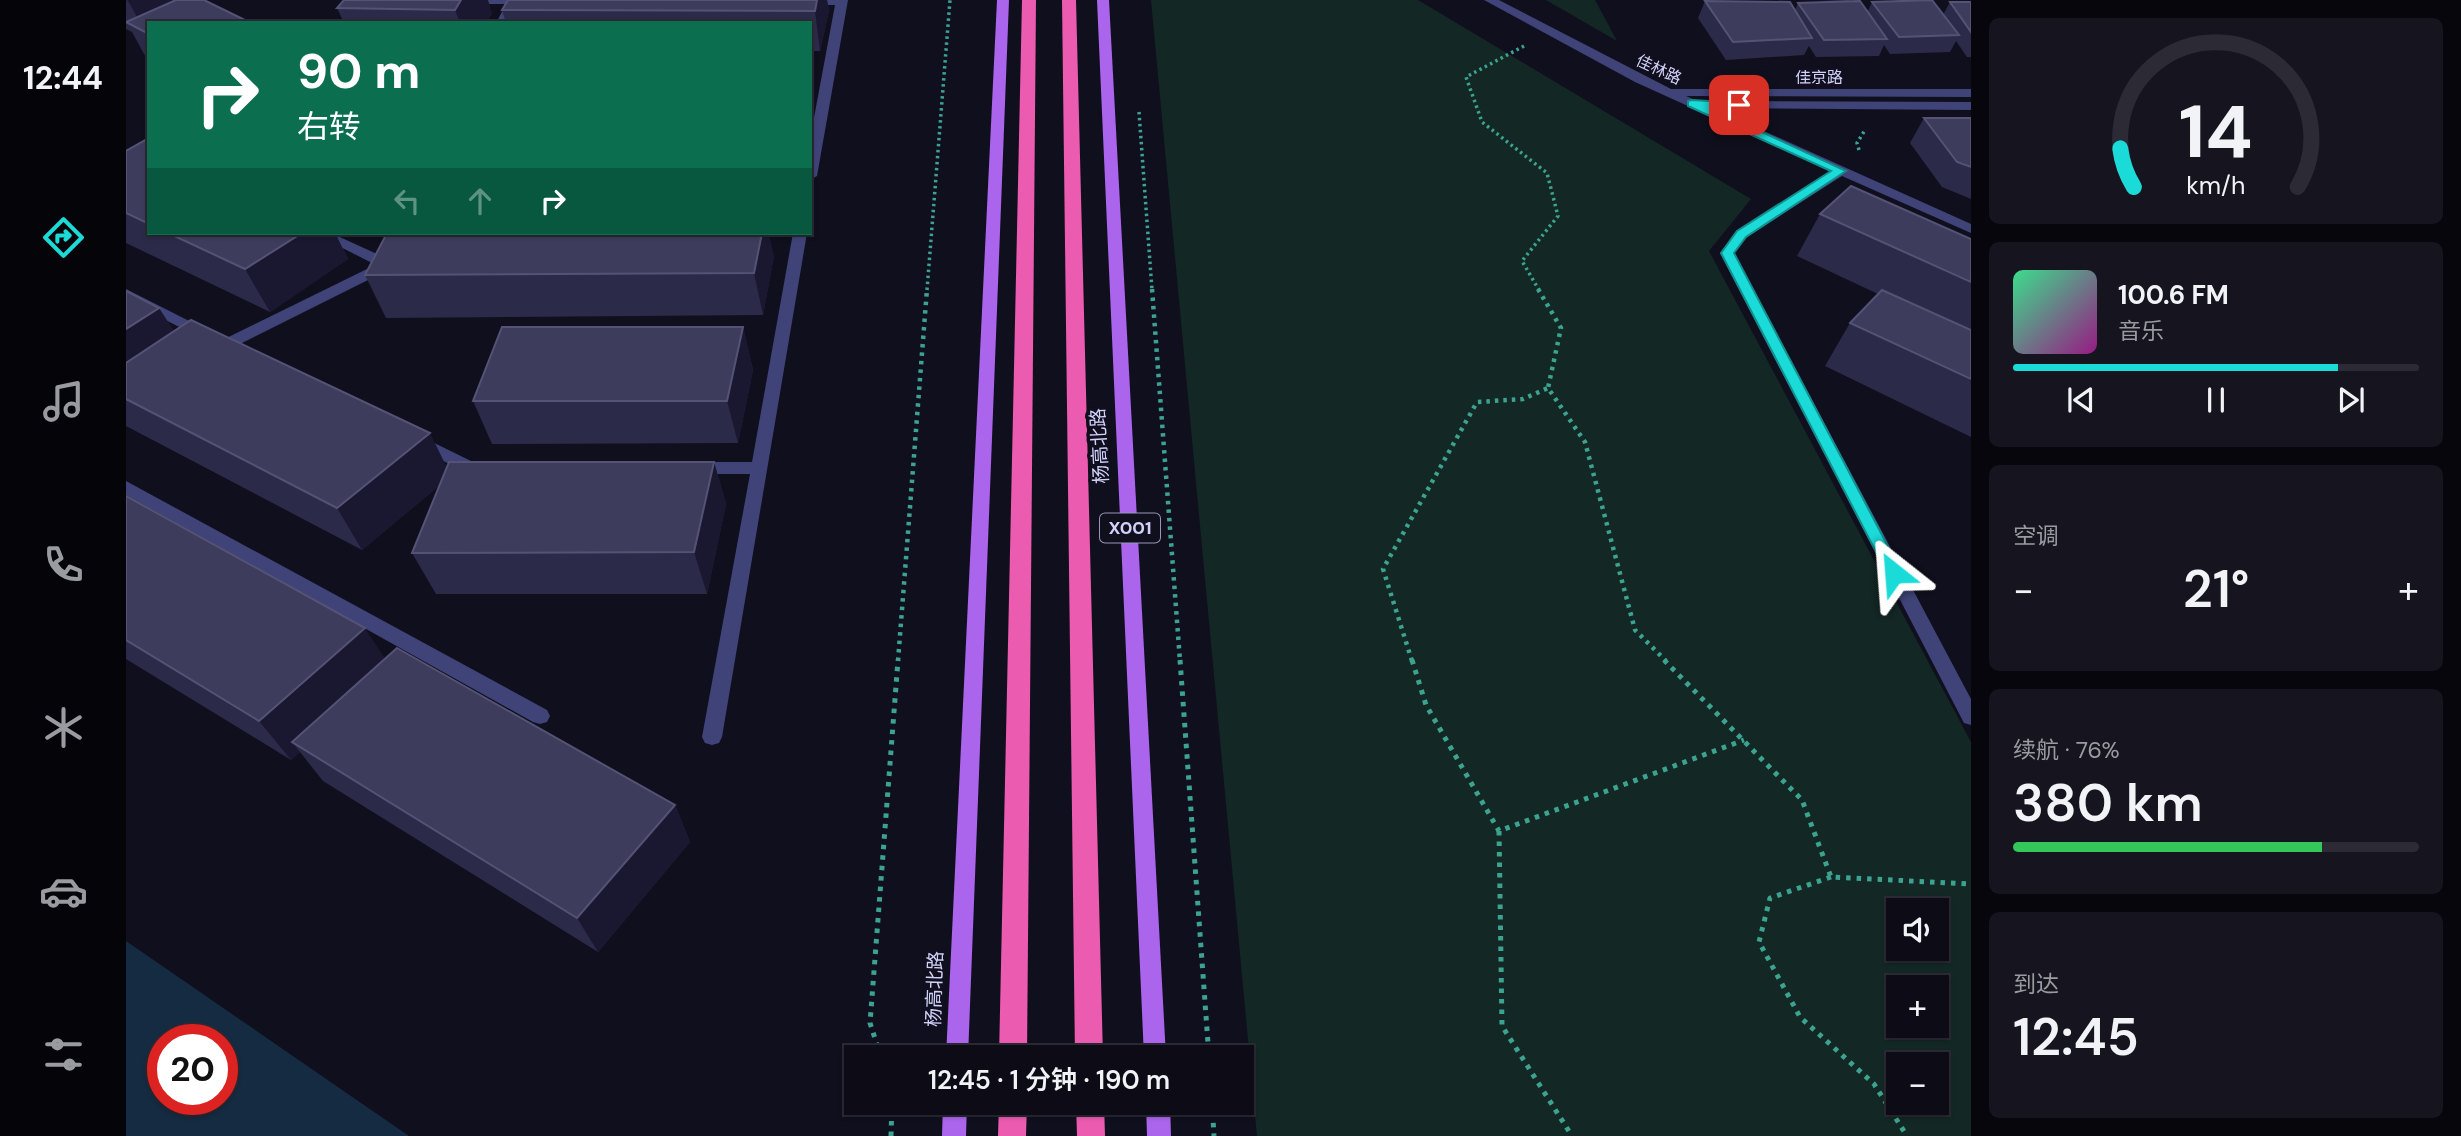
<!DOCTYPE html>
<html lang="zh">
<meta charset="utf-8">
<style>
body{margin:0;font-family:"DM Sans","Noto Sans SC",sans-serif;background:#15141f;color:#f1f3f6;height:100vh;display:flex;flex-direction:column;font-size:26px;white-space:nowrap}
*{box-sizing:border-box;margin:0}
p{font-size:23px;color:#9a9ba1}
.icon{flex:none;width:38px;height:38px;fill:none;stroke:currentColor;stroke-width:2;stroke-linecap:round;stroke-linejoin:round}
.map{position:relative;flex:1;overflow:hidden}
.details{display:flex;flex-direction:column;gap:18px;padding:18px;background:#07060c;width:490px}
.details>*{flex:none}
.top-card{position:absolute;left:21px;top:21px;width:665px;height:214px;border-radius:0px;box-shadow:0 2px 5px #0004,0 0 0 2px #2c2b35;background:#0b6e4f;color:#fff;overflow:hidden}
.buttons{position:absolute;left:1760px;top:898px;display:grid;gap:14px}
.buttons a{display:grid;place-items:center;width:63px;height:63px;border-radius:0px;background:#0c0b16;box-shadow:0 2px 5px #0004,0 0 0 2px #2c2b35;font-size:35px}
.speed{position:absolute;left:21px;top:1024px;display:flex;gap:14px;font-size:35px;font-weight:700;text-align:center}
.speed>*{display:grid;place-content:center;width:91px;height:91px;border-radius:50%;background:#0c0b16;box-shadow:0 2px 5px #0004,0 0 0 2px #2c2b35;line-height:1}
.speed .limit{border:10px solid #d22;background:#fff;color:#111}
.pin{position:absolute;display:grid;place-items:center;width:60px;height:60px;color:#fff;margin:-30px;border-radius:14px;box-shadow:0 4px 10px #0006}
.me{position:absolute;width:77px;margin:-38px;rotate:332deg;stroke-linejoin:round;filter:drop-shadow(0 0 5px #0008)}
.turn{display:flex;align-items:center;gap:24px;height:147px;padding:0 35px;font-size:32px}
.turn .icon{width:91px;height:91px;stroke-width:2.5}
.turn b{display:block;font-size:49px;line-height:60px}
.lanes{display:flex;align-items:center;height:66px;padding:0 35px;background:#0003;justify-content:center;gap:35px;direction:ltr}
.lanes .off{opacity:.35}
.big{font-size:52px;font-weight:600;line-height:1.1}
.details .tile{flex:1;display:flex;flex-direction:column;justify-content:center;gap:10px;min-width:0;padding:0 24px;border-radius:10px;background:#15141f}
.details .dial{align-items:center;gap:0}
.dial svg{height:182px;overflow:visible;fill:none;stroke:#2c2b35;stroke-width:7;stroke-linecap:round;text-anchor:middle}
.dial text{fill:#f1f3f6;stroke:none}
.song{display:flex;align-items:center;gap:21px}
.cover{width:84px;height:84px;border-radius:10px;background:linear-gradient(135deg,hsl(150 70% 55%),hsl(310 70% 35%))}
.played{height:7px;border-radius:4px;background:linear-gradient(90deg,#1bdbd9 80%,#2c2b35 80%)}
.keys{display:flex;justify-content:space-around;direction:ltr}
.heat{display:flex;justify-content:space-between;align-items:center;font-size:38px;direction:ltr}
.charge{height:10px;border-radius:5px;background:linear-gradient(90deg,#34c759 76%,#2c2b35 0)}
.trip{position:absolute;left:718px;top:1045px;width:410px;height:70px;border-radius:0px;background:#0c0b16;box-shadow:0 2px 5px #0004,0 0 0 2px #2c2b35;font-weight:600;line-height:70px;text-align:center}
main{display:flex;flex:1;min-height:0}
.dock{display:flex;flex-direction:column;width:126px;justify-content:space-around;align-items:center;background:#050409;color:#9a9ba1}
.dock .icon{width:49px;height:49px}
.dock .selected{color:#1bdbd9}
.dock b{font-size:32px;color:#f1f3f6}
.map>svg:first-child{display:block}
</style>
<main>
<nav class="dock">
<b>12:44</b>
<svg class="icon selected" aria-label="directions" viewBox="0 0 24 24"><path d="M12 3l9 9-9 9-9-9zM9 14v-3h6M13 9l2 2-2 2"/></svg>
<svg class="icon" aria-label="music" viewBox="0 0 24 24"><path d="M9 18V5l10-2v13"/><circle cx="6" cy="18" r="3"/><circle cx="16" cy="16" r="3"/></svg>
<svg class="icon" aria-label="phone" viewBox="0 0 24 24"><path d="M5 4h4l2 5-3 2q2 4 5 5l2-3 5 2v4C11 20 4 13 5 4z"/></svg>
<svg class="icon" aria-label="climate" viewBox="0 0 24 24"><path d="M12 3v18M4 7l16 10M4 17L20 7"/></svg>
<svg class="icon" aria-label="car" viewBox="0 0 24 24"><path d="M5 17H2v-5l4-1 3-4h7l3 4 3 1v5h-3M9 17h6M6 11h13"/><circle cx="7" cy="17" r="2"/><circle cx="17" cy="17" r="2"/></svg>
<svg class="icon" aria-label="filters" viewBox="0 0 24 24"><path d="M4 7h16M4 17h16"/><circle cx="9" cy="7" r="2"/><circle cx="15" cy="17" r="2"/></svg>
</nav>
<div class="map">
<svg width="1845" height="1136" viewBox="0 0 1845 1136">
<rect width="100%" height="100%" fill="#100f1e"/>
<g fill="#132724" fill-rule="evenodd">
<path d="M1025,0H1292L1625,199L1583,251L1845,742V1136H1131ZM1773,910H1811V948H1773ZM1773,987H1811V1026H1773ZM1773,1064H1811V1102H1773Z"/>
<polygon points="1420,0 1469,0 1491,41"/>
</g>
<path fill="#152b42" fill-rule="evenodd" d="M0,941L283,1136H0ZM37,1040H96V1099H37Z"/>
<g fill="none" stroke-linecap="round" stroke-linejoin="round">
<g stroke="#3ca391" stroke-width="3.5" stroke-dasharray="2.5 3.5" stroke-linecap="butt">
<polyline points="1398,46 1340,77 1356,122 1421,173 1432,216 1396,261 1413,290"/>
<polyline points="1013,112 1026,290"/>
<polyline points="1733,150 1731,143 1739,130"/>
<polyline points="801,290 824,0"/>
</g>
<g stroke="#3ca391" stroke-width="4.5" stroke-dasharray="3.5 5" stroke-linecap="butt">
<polyline points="1026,289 1054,661"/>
<polyline points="1412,289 1435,328 1422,388 1459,442 1509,630 1540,661"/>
<polyline points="772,661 801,289"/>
<polyline points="1286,661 1257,569 1351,402 1397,399 1422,388"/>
</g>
<g stroke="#3ca391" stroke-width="5" stroke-dasharray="4.5 6" stroke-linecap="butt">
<polyline points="1054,660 1083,1057"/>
<polyline points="1286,660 1300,705 1373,831 1618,740"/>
<polyline points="1538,660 1676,800 1705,877 1845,884"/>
<polyline points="1373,831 1376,1026 1446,1136"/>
<polyline points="1705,877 1644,898 1633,942 1674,1017 1748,1084 1781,1136"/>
<polyline points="755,1057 744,1023 772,660"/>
<polyline points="1086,1102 1088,1136"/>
<polyline points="765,1136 766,1102"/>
</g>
<g fill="#3f4377" fill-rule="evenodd">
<polygon points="336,0 409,0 410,1 404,4 391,4 382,23 370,23 380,4 341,4"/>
<polygon points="676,0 722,0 691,176 684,180 684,139 709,5 680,5 676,4"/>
<polygon points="1358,0 1373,0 1545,89 1845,89 1845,97 1560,96 1845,224 1845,233 1716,176 1621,237 1608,253 1845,699 1845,725 1838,723 1594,253 1611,231 1705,171 1509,82"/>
<polygon points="1594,101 1845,102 1845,110 1590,108 1590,102"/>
<polygon points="187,233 205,233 251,254 262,233 276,233 254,274 92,355 82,355 79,351 82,347 243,268 246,263"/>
<polygon points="667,233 681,233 596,737 593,743 586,745 579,743 576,737 624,474 568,474 560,468 568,462 626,462"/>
<polygon points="0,289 83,331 85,334 78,339 73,337 0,300"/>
<polygon points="294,436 345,461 360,463 362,467 354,473 337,471 288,446 286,442 288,438"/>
<polygon points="0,481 421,710 424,716 421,722 414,724 407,722 0,495"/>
</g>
<g fill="#ab65ec" fill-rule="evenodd">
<polygon points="871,0 883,0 842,1057 820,1057"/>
<polygon points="971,0 983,0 1040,1057 1018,1057"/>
<polygon points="817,1102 841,1102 840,1136 816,1136"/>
<polygon points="1020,1102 1044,1102 1045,1136 1021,1136"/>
</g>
<g fill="#eb5bb0" fill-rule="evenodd">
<polygon points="896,0 910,0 901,1057 873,1057"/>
<polygon points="936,0 950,0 977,1057 949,1057"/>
<polygon points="873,1102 901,1102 900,1136 872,1136"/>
<polygon points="950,1102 978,1102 979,1136 951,1136"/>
</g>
</g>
<g fill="#2c2a49">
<polygon points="0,0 125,23 23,23 23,63 6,32 0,29"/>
<polygon points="218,0 366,13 360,23 218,23 211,8"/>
<polygon points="382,0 701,0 703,11 694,51 684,51 684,23 380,23 376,10"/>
<polygon points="1692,0 1724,0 1723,1 1742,11 1746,2 1817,15 1824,2 1845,2 1845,57 1841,57 1830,41 1824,52 1764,54 1758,45 1753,56 1690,57 1683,46 1678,55 1600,60 1572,18 1579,1 1669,10 1672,3 1721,1"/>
<polygon points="1798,118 1845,118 1845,199 1816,187 1784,143"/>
<polygon points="23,138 23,233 209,233 222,259 144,312 0,243 0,151"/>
<polygon points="1694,214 1845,239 1845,437 1699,366 1724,323 1752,294 1671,256"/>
<polygon points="648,256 637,315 260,318 239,275"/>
<polygon points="0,291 48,331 321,468 588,462 600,504 581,594 310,594 286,553 314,485 236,550 0,426"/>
<polygon points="617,327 627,370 612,443 366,444 347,401"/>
<polygon points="0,496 259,659 549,805 564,842 472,952 197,781 174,752 165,760 0,659"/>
</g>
<g fill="#1a1730">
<polygon points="5,0 74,0 19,31 2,1"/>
<polygon points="335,0 362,0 366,13 360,23 334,23 329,10"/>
<polygon points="691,0 701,0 703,11 694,51 689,11"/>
<polygon points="684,58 688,83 684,101"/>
<polygon points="176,233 209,233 222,259 144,312 119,269"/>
<polygon points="636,233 643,233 648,256 637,315 628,273"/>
<polygon points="33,308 61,351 0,391 0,329"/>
<polygon points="617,327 627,370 612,443 601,401"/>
<polygon points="304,433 325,476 236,550 211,508"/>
<polygon points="588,462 600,504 581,594 568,552"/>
<polygon points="239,628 265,668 166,742 174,752 165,760 133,721"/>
<polygon points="549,805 564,842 472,952 451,918"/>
</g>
<g fill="#3e3c5c" stroke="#555375" stroke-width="2">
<polygon points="50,0 78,0 125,23 23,23 23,34 0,22"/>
<polygon points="218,0 335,0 329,10 211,8"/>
<polygon points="382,0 691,0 689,11 376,10"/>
<polygon points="1806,0 1833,35 1773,37 1746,2"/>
<polygon points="1579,1 1664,2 1686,38 1607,42"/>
<polygon points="1734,1 1761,39 1698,40 1672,3"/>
<polygon points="1824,2 1845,2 1845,32"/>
<polygon points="1798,118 1845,118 1845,167 1831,162"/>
<polygon points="23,138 23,224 0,213 0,151"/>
<polygon points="1725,186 1845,239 1845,282 1694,214"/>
<polygon points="42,233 176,233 119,269"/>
<polygon points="261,233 636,233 628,273 239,275"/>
<polygon points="1756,290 1845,330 1845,379 1724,323"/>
<polygon points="0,291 33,308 0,329"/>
<polygon points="65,320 304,433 211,508 0,399 0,363"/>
<polygon points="376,327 617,327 601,401 347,401"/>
<polygon points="323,462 588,462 568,552 286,553"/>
<polygon points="0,496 239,628 133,721 0,640"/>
<polygon points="271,648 549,805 451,918 166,742"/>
</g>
<polygon fill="#1bdbd9" stroke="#128e8d" stroke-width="2" points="1566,100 1617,103 1619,105 1613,109 1584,108 1720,171 1620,237 1608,253 1776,573 1774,577 1763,577 1595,253 1611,231 1705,171 1562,106 1562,101"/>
<g text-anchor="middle" stroke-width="7" stroke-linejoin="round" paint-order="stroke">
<g font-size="16" fill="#d1d1f9" stroke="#100f1e">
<text transform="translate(1533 69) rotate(25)" y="6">佳林路</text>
<text x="1693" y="83">佳京路</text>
</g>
<rect fill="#100f1e" stroke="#9797b7" stroke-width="2" x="974" y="513.5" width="60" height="29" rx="5"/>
<g font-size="18" font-weight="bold" fill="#d1d1f9">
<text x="1004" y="534">X001</text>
</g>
<g font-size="19" fill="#d1d1f9" stroke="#100f1e">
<text transform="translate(973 446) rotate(-93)" y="7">杨高北路</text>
<text transform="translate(808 989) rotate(-88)" y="7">杨高北路</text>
</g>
</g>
</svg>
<div class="buttons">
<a><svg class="icon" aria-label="sound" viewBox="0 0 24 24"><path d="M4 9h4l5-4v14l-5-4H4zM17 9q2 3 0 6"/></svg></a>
<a>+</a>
<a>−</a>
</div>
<div class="speed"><div class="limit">20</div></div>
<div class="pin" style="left:1613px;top:105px;background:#d93025"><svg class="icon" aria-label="arrive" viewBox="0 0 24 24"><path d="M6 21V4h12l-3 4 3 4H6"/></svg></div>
<svg class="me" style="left:1768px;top:573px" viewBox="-20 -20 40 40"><path d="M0-17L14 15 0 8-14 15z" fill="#1bdbd9" stroke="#fff" stroke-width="4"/></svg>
<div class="trip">12:45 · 1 分钟 · 190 m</div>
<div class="top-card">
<div class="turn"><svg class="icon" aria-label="right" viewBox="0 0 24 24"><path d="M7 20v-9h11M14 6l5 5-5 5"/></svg><div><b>90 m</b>右转</div></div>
<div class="lanes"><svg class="icon off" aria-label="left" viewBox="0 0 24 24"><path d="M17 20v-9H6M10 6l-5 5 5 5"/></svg><svg class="icon off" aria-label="ahead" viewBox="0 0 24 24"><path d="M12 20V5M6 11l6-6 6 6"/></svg><svg class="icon" aria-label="right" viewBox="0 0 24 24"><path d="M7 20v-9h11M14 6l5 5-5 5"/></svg></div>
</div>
</div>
<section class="details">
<div class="tile dial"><svg viewBox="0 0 100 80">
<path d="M14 69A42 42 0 1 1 86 69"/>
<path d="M14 69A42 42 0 0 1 8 52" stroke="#1bdbd9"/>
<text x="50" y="56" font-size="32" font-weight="700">14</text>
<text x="50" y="72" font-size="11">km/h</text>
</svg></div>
<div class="tile">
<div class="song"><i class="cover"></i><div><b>100.6 FM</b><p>音乐</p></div></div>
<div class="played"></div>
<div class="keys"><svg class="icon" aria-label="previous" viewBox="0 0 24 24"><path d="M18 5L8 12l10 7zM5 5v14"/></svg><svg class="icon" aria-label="pause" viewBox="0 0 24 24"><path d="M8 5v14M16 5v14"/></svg><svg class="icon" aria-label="next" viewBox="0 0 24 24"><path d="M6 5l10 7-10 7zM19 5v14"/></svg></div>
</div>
<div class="tile"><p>空调</p>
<div class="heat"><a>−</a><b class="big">21°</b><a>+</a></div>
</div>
<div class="tile"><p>续航 · 76%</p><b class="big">380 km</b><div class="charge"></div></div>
<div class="tile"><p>到达</p><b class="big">12:45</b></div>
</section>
</main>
